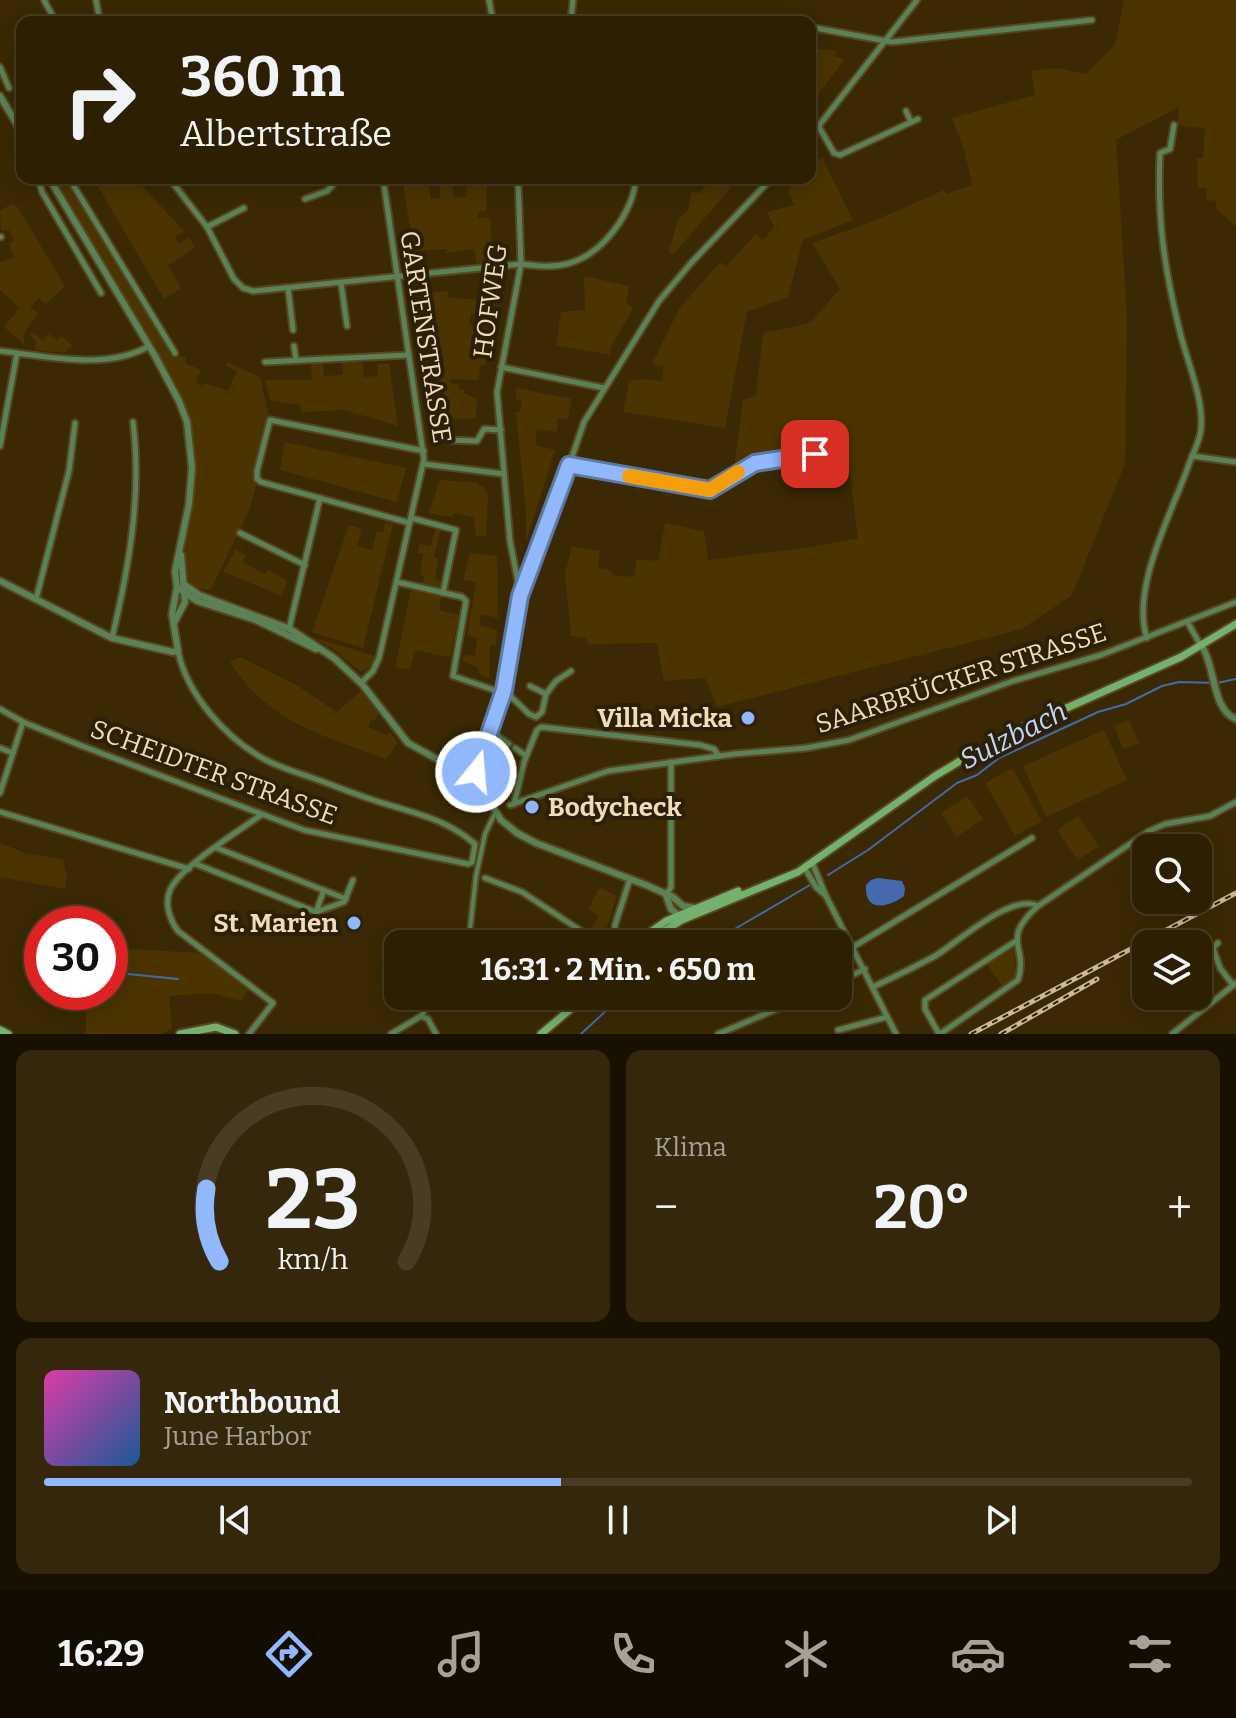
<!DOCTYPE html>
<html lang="de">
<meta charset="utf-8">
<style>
body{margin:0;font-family:Bitter,serif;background:#34270c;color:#f1f3f6;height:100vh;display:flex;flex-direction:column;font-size:30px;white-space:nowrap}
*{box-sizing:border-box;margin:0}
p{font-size:26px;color:#a6a299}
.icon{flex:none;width:44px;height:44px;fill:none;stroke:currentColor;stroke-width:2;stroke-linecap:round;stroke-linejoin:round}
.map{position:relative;height:1034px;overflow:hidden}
.side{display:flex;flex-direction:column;gap:16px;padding:16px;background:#181101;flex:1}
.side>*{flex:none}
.banner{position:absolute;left:16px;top:16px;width:800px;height:168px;border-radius:16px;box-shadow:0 4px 20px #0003,0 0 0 2px #483d24;background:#2c1f02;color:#f1f3f6;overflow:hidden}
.controls{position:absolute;left:1132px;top:834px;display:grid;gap:16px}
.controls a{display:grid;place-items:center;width:80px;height:80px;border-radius:16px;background:#2c1f02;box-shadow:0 4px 20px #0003,0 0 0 2px #483d24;font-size:40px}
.speed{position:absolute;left:24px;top:906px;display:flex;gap:16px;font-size:40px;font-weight:700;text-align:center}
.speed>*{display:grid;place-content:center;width:104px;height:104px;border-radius:50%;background:#2c1f02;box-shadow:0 4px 20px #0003,0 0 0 2px #483d24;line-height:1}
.speed .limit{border:12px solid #d22;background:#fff;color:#111}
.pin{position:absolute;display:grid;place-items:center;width:68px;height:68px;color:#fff;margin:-34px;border-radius:16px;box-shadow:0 4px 12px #0006}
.me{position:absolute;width:88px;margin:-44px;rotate:17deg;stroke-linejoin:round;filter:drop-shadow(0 0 6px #0008)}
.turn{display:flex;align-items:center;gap:28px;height:168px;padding:0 32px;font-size:36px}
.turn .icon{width:104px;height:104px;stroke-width:2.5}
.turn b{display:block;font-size:56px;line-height:68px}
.big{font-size:60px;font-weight:700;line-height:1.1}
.side .card{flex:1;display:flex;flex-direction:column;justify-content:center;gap:12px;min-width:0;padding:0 28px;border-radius:16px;background:#34270c}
.side .dial{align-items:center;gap:0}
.dial svg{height:208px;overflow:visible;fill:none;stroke:#483d24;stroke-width:7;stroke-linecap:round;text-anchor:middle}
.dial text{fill:#f1f3f6;stroke:none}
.song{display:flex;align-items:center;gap:24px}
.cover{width:96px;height:96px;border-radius:12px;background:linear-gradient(135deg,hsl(320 70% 55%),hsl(210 70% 35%))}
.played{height:8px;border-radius:4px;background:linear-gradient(90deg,#91b8fd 45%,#483d24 45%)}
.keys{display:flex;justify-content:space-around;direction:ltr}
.heat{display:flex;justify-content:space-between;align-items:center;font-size:44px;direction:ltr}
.side .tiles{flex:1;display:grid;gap:16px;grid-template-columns:1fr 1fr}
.card:last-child{grid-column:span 2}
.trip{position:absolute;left:384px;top:930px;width:468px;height:80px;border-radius:16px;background:#2c1f02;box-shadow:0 4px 20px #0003,0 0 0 2px #483d24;font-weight:700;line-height:80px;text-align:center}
.dock{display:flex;height:128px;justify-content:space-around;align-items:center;background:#120c01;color:#a6a299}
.dock .icon{width:56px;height:56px}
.dock .active{color:#91b8fd}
.dock b{font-size:36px;color:#f1f3f6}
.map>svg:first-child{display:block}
</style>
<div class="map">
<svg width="1236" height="1034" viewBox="0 0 1236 1034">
<rect width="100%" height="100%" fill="#3a2903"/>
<g fill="#4b3400">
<path d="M1124,0H1236V227L1216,208V201L1206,200L1207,189L1198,188L1197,158H1203L1205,128L1177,125L1179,107L1116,140L1127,317L1125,464L1072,595L1022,629L717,707L705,678L664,681L657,643L588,644L586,638L571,636L565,574L572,546L600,551L598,568L610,570L613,575L634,577L637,559L658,561L665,523L704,531L708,560L813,547L858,538L847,452C835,455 826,452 815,452C786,453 758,455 734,469L743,400L756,396L763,333L810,323L840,289L812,243L869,223L944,190L946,194L972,185L965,153L952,118L1035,95L1031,71L1057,68L1086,74L1115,44Z"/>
<polygon points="810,48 836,51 835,57 845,59 810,105"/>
<polygon points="822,157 853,220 803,240 788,297 747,312 725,428 623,412 629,381 643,379 662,381 664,366 652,364 679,309 720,262 726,266 756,234 763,240 774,227 767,212 794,205 788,190 800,178 810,178 810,169"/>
<path d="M53,178H65L169,350L186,358L185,363L201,370L196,381L202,388L205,383L228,391L237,371L226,366L228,362L260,377L269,417L254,472L257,483L250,508L211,590L193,588L185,580C180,537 200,496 195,453C189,397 159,356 132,309C105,266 79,222 53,178Z"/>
<polygon points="93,178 113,178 116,181 120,178 135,178 184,231 175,237 178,243 189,238 195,247 168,266 181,288 164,299"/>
<polygon points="402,178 428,178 431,199 440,198 439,178 451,178 454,198 467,197 466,183 487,182 486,211 478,212 478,218 490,218 492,247 485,248 487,262 476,263 474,249 446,253 446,249 414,251"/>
<polygon points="712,178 739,178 673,255 669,252 678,219 688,211 691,192 700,193"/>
<path d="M13,204L18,208L65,286L46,304L39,298L30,307L38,314C32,325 18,333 26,346L4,327L20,308L0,290V262L14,257L9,245L14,240L9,230L1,231L0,210Z"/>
<polygon points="584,276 629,286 626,302 633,309 609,350 611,352 610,355 556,345 561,312 585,310"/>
<polygon points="483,285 498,287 493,318 471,314 469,324 491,330 485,365 480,365 479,380 450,379 450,383 459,385 459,389 464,390 464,393 477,399 476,419 442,418 431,355 435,354 433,338 426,338 420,293 448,291 448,297 480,300"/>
<polygon points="32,332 43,341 49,334 57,341 61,336 72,345 65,353 35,350 36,341 30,336"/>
<polygon points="362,360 364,377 378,376 377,364 389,364 398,426 345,410 301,412 300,405 270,400 265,380 312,380 311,363 323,363 324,376 343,375 342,361"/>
<polygon points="516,388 571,399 568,419 558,418 557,432 536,429 536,445 555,450 526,542 526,510 516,412 520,412 522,400 516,399"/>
<polygon points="285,442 406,468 397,502 280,470"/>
<polygon points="440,480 479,483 479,486 484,487 488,496 486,536 476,537 473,517 454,513 452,517 429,513"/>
<polygon points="385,522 393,524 363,648 312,632 349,525 362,529 357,546 372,550 377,531 383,532"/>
<polygon points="436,527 441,529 434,557 439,559 435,579 441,582 440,587 423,584 424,576 420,574 423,554 418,553 419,544 430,546"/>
<polygon points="235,550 246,555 243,562 265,574 268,570 287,581 282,596 223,572"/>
<polygon points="470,553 497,556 498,618 481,614 479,625 497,630 496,645 490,645 489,679 479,673 477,667 462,661 464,655 475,656 477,638 467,635 476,582 463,580"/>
<polygon points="411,590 441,597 439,610 459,615 450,657 415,650 410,670 395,667"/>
<path d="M312,637L375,656C372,664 370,670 360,671L333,649Z"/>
<path d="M240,657L296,685L337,712L361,691L379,712L374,721L371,720L368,727L386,735L390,732L398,743L386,759C321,734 270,724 230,662Z"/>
<polygon points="1129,720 1139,743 1123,749 1114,726"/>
<polygon points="1104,730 1127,780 1046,817 1023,766"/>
<polygon points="1012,768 1042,821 1015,836 985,783"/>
<polygon points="967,796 983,819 957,837 941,813"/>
<polygon points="1078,816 1099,846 1078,860 1057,830"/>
<polygon points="0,843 28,854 63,859 67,879 65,889 0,877"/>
<polygon points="602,888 617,896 608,925 600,937 590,931 599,916 588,909 598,890"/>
<polygon points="1013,945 1017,975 1003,987 986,963"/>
<polygon points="110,948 201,953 248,990 241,1001 211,993 169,996 172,1029 160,1034 86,1034 86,999 53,996 53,992 110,992"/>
</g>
<path fill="#4469ac" d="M878,878L902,881L905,888L904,896C888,908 864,913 866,885L871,880Z"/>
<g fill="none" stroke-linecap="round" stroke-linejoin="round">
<g stroke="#4469ac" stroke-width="2">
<polyline points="828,875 868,850 957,783 977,775 999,758 1098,712 1126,704 1162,686 1179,682 1217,683 1236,679"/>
<polyline points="709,944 810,885"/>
<polyline points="128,974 178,979"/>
<polyline points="581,1034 622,996"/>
</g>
<defs>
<g id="pedestrian">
<polyline points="465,944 470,929 476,876 485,834 494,815"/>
<polyline points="421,1016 435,996"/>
</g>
<g id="minor">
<polyline points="44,0 56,22"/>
<polyline points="96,0 100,22"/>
<polyline points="489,0 493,22"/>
<polyline points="571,19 573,0"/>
<polyline points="519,22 547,19 784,22"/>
<polyline points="810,27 892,42 1092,20"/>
<polyline points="0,67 9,88"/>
<polyline points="906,111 911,122"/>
<polyline points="819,127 834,153 840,155 918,119"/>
<polyline points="810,137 917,0"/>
<polyline points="49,178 40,185 42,192 101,293"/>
<polyline points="69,178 175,353"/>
<path d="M169,178L207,227L234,279L243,288L253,291L521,264C537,266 554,268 570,263C604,253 633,212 636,178"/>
<polyline points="518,178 521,264 497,392 510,541 520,593"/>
<polyline points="305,199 327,191 339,178"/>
<polyline points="207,227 244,208"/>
<polyline points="0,237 1,237"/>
<polyline points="341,283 347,326"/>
<polyline points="288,288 293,330"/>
<polyline points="294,346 296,360"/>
<path d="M0,351C46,356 106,371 149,346"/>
<polyline points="265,362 409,355"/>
<polyline points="501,367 604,388"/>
<polyline points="448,440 477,441 484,429 501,430"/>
<polyline points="0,446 17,353"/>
<polyline points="1192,456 1236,462"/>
<polyline points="424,464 504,474"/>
<polyline points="569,465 710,490 755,463 815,454"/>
<polyline points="411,518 456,530 443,593"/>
<polyline points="410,523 261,482 257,479 257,471 270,420 424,451"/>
<polyline points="240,533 305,565"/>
<polyline points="397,582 462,597 466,601 453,676 503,693"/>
<polyline points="36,599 69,471 75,423"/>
<polyline points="1188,623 1201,646"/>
<polyline points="289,629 320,498"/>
<path d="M112,638C129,567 142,495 133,422"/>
<path d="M1147,638C1130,588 1173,511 1189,464C1193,453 1200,441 1201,429C1204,397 1186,360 1179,328C1164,267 1157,217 1160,153L1170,149L1174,125"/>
<polyline points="361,683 373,671 379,658 424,459 383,178"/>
<polyline points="504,690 529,714 536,717 542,712 546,694 530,686"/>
<polyline points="546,694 556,681 571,671"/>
<path d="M0,709L23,722L77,744L304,830L454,861L468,864L472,862L475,844C447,820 421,815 386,804C361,797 336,786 310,777C295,772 279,767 264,759C226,738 187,695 178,651"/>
<polyline points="489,730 509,744"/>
<polyline points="0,748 13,753"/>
<polyline points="515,748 526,756"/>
<polyline points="476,780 482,750 504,690 520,596 550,521 584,422 659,301 691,263 772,178"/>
<polyline points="0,793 23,722"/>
<polyline points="514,804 524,762 537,730 541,727 700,745 714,749 719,756"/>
<polyline points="510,805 608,771 734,754 806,748 849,740 1013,681 1101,655 1236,602"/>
<polyline points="0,812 189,869"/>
<polyline points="217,848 346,899"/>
<polyline points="812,862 825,894 896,1034"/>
<polyline points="196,864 316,912 344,902 353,880"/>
<polyline points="804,867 816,887 824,894"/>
<polyline points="485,878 522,892 601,944"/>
<polyline points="666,895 671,887 671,762"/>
<polyline points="316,912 324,890"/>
<polyline points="1218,943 1213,948 1220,968 1233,985"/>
<polyline points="614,944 615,925 630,879"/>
<polyline points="853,947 1032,838"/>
<polyline points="838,982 865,969"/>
<path d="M873,987C894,977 915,967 935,956C957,943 1012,892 1038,906"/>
<polyline points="838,1030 887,1017"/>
<path d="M249,1034L273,1003L178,931C170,920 164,904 170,890C180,867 239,831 261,815"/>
<polyline points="391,1034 421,1016 428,1019 436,1034"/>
<polyline points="718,1034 808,996"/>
<polyline points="939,1034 925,1009 925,1000 1016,941"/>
<path d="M940,1034L1018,980C1029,946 999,941 1038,906L1149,831L1165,824L1210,816L1236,802"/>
<polyline points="1172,1034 1236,983"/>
</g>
<g id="tertiary">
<polyline points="0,96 22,133"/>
<polyline points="49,178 155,356 179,401 187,422 192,468 189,504 175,571 177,587 197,601 256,620 316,649"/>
<polyline points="0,581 112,638 173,652 178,651 172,614 177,587"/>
<polyline points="185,585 199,595 290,629 334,658 362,684 408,743 478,782 501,820 517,833 536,843 646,885 673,897 683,906 695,908"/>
<polyline points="175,621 185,602 181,555"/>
<path d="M1202,646C1216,669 1212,710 1236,719"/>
<polyline points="666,895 671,909 681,917"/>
</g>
<g id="secondary">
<polyline points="633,944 666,921 738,891"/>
<polyline points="643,944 682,920 798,872 935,776 995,740 1181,657 1236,624"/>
<polyline points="0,1030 8,1034"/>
<polyline points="180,1034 216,1027 235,1034"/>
<polyline points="541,1034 586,996"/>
</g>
</defs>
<use href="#pedestrian" stroke="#574620" stroke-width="8"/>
<use href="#minor" stroke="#574620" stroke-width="9"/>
<use href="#tertiary" stroke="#574620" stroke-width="10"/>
<use href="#secondary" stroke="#574620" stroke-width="11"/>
<use href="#pedestrian" stroke="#5b8256" stroke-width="4"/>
<use href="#minor" stroke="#5b8256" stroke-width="5"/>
<use href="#tertiary" stroke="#5b8256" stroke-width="6"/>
<use href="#secondary" stroke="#74b26c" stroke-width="7"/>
<defs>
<g id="rail">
<polyline points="971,1034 1236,893"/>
<polyline points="1001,1034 1097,979"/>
</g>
</defs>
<use href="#rail" stroke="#ccb997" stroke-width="5"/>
<use href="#rail" stroke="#2c200b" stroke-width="2" stroke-dasharray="6" stroke-linecap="butt"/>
</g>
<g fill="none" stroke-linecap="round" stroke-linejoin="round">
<defs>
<polyline id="route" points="476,772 504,690 520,596 569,465 710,490 755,463 815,454"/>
</defs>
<use href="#route" stroke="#5e78a4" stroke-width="20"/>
<use href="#route" stroke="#91b8fd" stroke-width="14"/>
<polyline stroke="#f59e0b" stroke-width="14" points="629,476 710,490 738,472"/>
</g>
<g fill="#91b8fd" stroke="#2c200b" stroke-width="3">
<circle cx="748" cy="718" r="8"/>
<circle cx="532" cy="807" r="8"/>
<circle cx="354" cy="923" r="8"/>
</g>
<g text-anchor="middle" stroke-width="8" stroke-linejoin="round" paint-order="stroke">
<g font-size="26" fill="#efdcbb" stroke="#2c200b">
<text transform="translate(490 301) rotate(-82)" y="9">HOFWEG</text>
<text transform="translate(426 337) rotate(81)" y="9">GARTENSTRASSE</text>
<text transform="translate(961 678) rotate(-18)" y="9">SAARBRÜCKER STRASSE</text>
<text transform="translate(214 772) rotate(20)" y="9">SCHEIDTER STRASSE</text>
</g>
<g font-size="26" font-weight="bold" fill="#efdcbb" stroke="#2c200b" text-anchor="end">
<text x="732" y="727">Villa Micka</text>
<text x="548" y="816" text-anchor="start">Bodycheck</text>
<text x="338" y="932">St. Marien</text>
</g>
<g font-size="28" font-style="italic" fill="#c2d7fd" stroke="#2c200b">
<text transform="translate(1013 735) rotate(-27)" y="10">Sulzbach</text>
</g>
</g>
</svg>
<div class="controls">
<a><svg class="icon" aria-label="search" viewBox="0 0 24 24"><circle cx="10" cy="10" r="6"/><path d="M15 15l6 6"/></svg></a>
<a><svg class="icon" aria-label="layers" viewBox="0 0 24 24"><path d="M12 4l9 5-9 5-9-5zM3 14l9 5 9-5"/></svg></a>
</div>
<div class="speed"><div class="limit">30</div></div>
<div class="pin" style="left:815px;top:454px;background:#d93025"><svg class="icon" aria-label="arrive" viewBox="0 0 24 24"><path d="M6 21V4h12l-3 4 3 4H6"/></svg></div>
<svg class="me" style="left:476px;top:772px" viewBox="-20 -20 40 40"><circle r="17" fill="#91b8fd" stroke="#fff" stroke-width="3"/><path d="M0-11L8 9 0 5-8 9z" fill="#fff"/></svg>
<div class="trip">16:31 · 2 Min. · 650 m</div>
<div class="banner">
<div class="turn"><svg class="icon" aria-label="right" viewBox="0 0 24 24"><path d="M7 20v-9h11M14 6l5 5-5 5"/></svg><div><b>360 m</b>Albertstraße</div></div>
</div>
</div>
<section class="side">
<div class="tiles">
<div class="card dial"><svg viewBox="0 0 100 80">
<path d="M14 69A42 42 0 1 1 86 69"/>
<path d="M14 69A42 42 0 0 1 9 41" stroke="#91b8fd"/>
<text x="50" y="56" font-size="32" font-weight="700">23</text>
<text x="50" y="72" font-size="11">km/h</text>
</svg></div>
<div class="card"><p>Klima</p>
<div class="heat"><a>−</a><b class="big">20°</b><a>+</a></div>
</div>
<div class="card">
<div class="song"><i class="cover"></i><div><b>Northbound</b><p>June Harbor</p></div></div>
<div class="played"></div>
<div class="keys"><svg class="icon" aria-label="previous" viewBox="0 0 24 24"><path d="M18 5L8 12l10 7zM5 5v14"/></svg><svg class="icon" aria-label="pause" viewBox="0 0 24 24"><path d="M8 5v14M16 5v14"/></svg><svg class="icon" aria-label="next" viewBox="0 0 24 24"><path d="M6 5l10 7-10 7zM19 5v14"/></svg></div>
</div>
</div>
</section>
<nav class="dock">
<b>16:29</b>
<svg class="icon active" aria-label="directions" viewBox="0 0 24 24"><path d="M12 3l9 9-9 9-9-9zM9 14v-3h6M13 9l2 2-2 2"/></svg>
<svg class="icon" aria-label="music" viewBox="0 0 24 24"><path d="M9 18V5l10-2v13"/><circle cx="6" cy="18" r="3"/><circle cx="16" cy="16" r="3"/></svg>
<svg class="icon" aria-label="phone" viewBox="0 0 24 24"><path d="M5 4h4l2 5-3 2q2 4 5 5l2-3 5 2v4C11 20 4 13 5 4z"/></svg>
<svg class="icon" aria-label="climate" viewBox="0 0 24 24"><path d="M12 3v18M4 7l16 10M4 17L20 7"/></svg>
<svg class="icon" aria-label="car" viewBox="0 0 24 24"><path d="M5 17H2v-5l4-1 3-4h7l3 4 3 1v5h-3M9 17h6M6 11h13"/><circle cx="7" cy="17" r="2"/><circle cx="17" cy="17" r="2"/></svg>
<svg class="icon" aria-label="filters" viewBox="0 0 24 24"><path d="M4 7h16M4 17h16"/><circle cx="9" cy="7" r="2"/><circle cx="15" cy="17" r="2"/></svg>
</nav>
